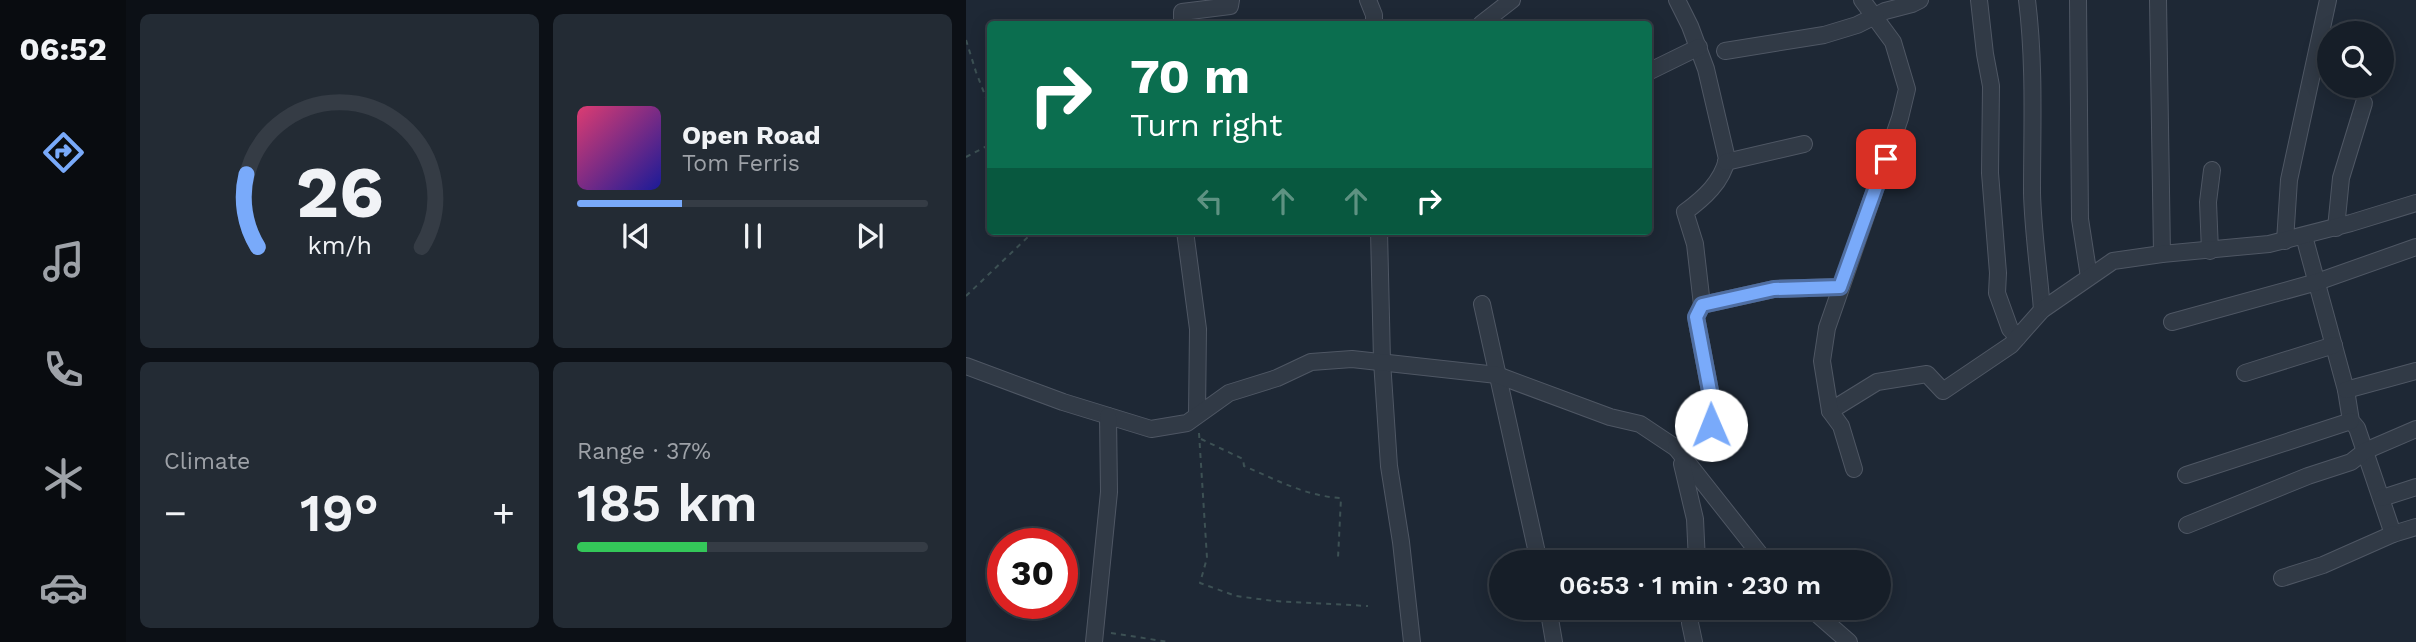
<!DOCTYPE html>
<meta charset="utf-8">
<style>
body{margin:0;font-family:"Work Sans",sans-serif;background:#232b34;color:#f1f3f6;height:100vh;display:flex;flex-direction:column;font-size:26px;white-space:nowrap}
*{box-sizing:border-box;margin:0}
p{font-size:23px;color:#9ea2a8}
.icon{flex:none;width:38px;height:38px;fill:none;stroke:currentColor;stroke-width:2;stroke-linecap:round;stroke-linejoin:round}
.map{position:relative;flex:1;overflow:hidden}
.sheet{display:flex;flex-direction:column;gap:14px;padding:14px;background:#0c1016;width:840px}
.sheet>*{flex:none}
.guide{position:absolute;left:21px;top:21px;width:665px;height:214px;border-radius:7px;box-shadow:0 4px 18px #0003,0 0 0 2px #353c45;background:#0b6e4f;color:#fff;overflow:hidden}
.controls{position:absolute;left:1351px;top:21px;display:grid;gap:14px}
.controls a{display:grid;place-items:center;width:77px;height:77px;border-radius:50%;background:#161e28;box-shadow:0 4px 18px #0003,0 0 0 2px #353c45;font-size:35px}
.speed{position:absolute;left:21px;top:528px;display:flex;gap:14px;font-size:35px;font-weight:700;text-align:center}
.speed>*{display:grid;place-content:center;width:91px;height:91px;border-radius:50%;background:#161e28;box-shadow:0 4px 18px #0003,0 0 0 2px #353c45;line-height:1}
.speed .limit{border:10px solid #d22;background:#fff;color:#111}
.pin{position:absolute;display:grid;place-items:center;width:60px;height:60px;color:#fff;margin:-30px;border-radius:14px;box-shadow:0 4px 10px #0006}
.me{position:absolute;width:77px;margin:-38px;rotate:359deg;stroke-linejoin:round;filter:drop-shadow(0 0 5px #0008)}
.turn{display:flex;align-items:center;gap:24px;height:147px;padding:0 28px;font-size:32px}
.turn .icon{width:91px;height:91px;stroke-width:2.5}
.turn b{display:block;font-size:49px;line-height:60px}
.lanes{display:flex;align-items:center;height:66px;padding:0 28px;background:#0003;justify-content:center;gap:35px;direction:ltr}
.lanes .off{opacity:.35}
.big{font-size:52px;font-weight:600;line-height:1.1}
.sheet .card{flex:1;display:flex;flex-direction:column;justify-content:center;gap:10px;min-width:0;padding:0 24px;border-radius:10px;background:#232b34}
.sheet .dial{align-items:center;gap:0}
.dial svg{height:182px;overflow:visible;fill:none;stroke:#353c45;stroke-width:7;stroke-linecap:round;text-anchor:middle}
.dial text{fill:#f1f3f6;stroke:none}
.song{display:flex;align-items:center;gap:21px}
.cover{width:84px;height:84px;border-radius:10px;background:linear-gradient(135deg,hsl(340 70% 55%),hsl(240 70% 35%))}
.played{height:7px;border-radius:4px;background:linear-gradient(90deg,#79aafa 30%,#353c45 30%)}
.keys{display:flex;justify-content:space-around;direction:ltr}
.heat{display:flex;justify-content:space-between;align-items:center;font-size:38px;direction:ltr}
.charge{height:10px;border-radius:5px;background:linear-gradient(90deg,#34c759 37%,#353c45 0)}
.sheet .tiles{flex:1;display:grid;gap:14px;grid-template-columns:repeat(2,1fr)}
.trip{position:absolute;left:523px;top:550px;width:402px;height:70px;border-radius:35px;background:#161e28;box-shadow:0 4px 18px #0003,0 0 0 2px #353c45;font-weight:600;line-height:70px;text-align:center}
main{display:flex;flex:1;min-height:0}
.menu{display:flex;flex-direction:column;width:126px;justify-content:space-around;align-items:center;background:#090c10;color:#9ea2a8}
.menu .icon{width:49px;height:49px}
.menu .active{color:#79aafa}
.menu b{font-size:32px;color:#f1f3f6}
.map>svg:first-child{display:block}
</style>
<main>
<nav class="menu">
<b>06:52</b>
<svg class="icon active" aria-label="directions" viewBox="0 0 24 24"><path d="M12 3l9 9-9 9-9-9zM9 14v-3h6M13 9l2 2-2 2"/></svg>
<svg class="icon" aria-label="music" viewBox="0 0 24 24"><path d="M9 18V5l10-2v13"/><circle cx="6" cy="18" r="3"/><circle cx="16" cy="16" r="3"/></svg>
<svg class="icon" aria-label="phone" viewBox="0 0 24 24"><path d="M5 4h4l2 5-3 2q2 4 5 5l2-3 5 2v4C11 20 4 13 5 4z"/></svg>
<svg class="icon" aria-label="climate" viewBox="0 0 24 24"><path d="M12 3v18M4 7l16 10M4 17L20 7"/></svg>
<svg class="icon" aria-label="car" viewBox="0 0 24 24"><path d="M5 17H2v-5l4-1 3-4h7l3 4 3 1v5h-3M9 17h6M6 11h13"/><circle cx="7" cy="17" r="2"/><circle cx="17" cy="17" r="2"/></svg>
</nav>
<section class="sheet">
<div class="tiles">
<div class="card dial"><svg viewBox="0 0 100 80">
<path d="M14 69A42 42 0 1 1 86 69"/>
<path d="M14 69A42 42 0 0 1 9 37" stroke="#79aafa"/>
<text x="50" y="56" font-size="32" font-weight="700">26</text>
<text x="50" y="72" font-size="11">km/h</text>
</svg></div>
<div class="card">
<div class="song"><i class="cover"></i><div><b>Open Road</b><p>Tom Ferris</p></div></div>
<div class="played"></div>
<div class="keys"><svg class="icon" aria-label="previous" viewBox="0 0 24 24"><path d="M18 5L8 12l10 7zM5 5v14"/></svg><svg class="icon" aria-label="pause" viewBox="0 0 24 24"><path d="M8 5v14M16 5v14"/></svg><svg class="icon" aria-label="next" viewBox="0 0 24 24"><path d="M6 5l10 7-10 7zM19 5v14"/></svg></div>
</div>
<div class="card"><p>Climate</p>
<div class="heat"><a>−</a><b class="big">19°</b><a>+</a></div>
</div>
<div class="card"><p>Range · 37%</p><b class="big">185 km</b><div class="charge"></div></div>
</div>
</section>
<div class="map">
<svg width="1450" height="642" viewBox="0 0 1450 642">
<rect width="100%" height="100%" fill="#1e2835"/>
<g fill="none" stroke-linecap="round" stroke-linejoin="round">
<defs>
<g id="minor">
<polyline points="402,0 408,15 408,24"/>
<path d="M711,0L724,26L740,69L761,159C756,182 738,198 719,212L729,244L736,305"/>
<polyline points="1013,0 1019,54 1025,86 1024,173 1032,273 1031,293 1044,329 1052,337"/>
<path d="M1061,0C1069,64 1066,128 1066,193C1067,232 1073,271 1076,310"/>
<polyline points="1112,0 1114,219 1123,277"/>
<polyline points="1192,0 1196,254"/>
<polyline points="216,24 216,12 264,6 265,0"/>
<polyline points="515,24 546,0"/>
<polyline points="759,51 858,35 891,25 919,11 946,4 954,0"/>
<polyline points="682,72 733,47"/>
<polyline points="760,162 838,144"/>
<polyline points="1370,228 1375,178 1398,103"/>
<polyline points="219,231 232,329 231,414"/>
<polyline points="413,231 416,361 423,466 435,542 446,642"/>
<polyline points="1338,236 1380,390 1385,421 1391,428 1427,534 1450,527"/>
<polyline points="1319,241 1323,180 1362,0"/>
<polyline points="1244,251 1242,202 1246,170"/>
<polyline points="516,304 573,562"/>
<polyline points="1206,322 1351,282 1450,247"/>
<polyline points="0,366 97,402 185,429 221,423 263,393 311,378 345,362 386,359 531,375 644,417 674,424 710,448 800,562"/>
<polyline points="1279,373 1368,345"/>
<polyline points="1380,390 1450,371"/>
<polyline points="864,411 911,382 961,374 977,391 1045,345 1076,310 1147,261 1196,254 1303,244 1385,223 1450,203"/>
<path d="M710,448C730,438 743,436 748,412L730,317L736,305L808,289L874,287"/>
<polyline points="716,464 729,519 731,562"/>
<polyline points="888,469 875,426 864,411 856,361 861,328 934,118 941,89 927,42 896,0"/>
<polyline points="1220,475 1385,421"/>
<polyline points="1416,498 1450,487"/>
<polyline points="1221,525 1342,476 1385,462 1399,451 1450,429"/>
<polyline points="1316,578 1357,565 1427,534"/>
<polyline points="582,607 588,642"/>
<polyline points="726,607 724,623 728,642"/>
<polyline points="843,607 883,642"/>
<polyline points="128,642 143,492 142,416"/>
</g>
</defs>
<use href="#minor" stroke="#4f5764" stroke-width="18"/>
<g stroke="#3d5154" stroke-width="2" stroke-dasharray="5 5" stroke-linecap="butt">
<polyline points="0,40 10,72 24,108"/>
<polyline points="0,157 21,146 24,147"/>
<polyline points="0,296 64,235 62,231"/>
<polyline points="233,433 241,558 234,583 270,596 308,601 402,606"/>
<path d="M235,439L277,459L278,466C311,480 339,496 375,498L372,558"/>
<polyline points="145,633 203,642"/>
</g>
<use href="#minor" stroke="#313a46" stroke-width="16"/>
</g>
<g fill="none" stroke-linecap="round" stroke-linejoin="round">
<defs>
<polyline id="route" points="745,425 748,412 730,317 736,305 808,289 874,287 920,159"/>
</defs>
<use href="#route" stroke="#4f6ea2" stroke-width="18"/>
<use href="#route" stroke="#79aafa" stroke-width="12"/>
</g>
</svg>
<div class="controls">
<a><svg class="icon" aria-label="search" viewBox="0 0 24 24"><circle cx="10" cy="10" r="6"/><path d="M15 15l6 6"/></svg></a>
</div>
<div class="speed"><div class="limit">30</div></div>
<div class="pin" style="left:920px;top:159px;background:#d93025"><svg class="icon" aria-label="arrive" viewBox="0 0 24 24"><path d="M6 21V4h12l-3 4 3 4H6"/></svg></div>
<svg class="me" style="left:745px;top:425px" viewBox="-20 -20 40 40"><circle r="19" fill="#fff"/><path d="M0-13L10 11 0 6-10 11z" fill="#79aafa"/></svg>
<div class="trip">06:53 · 1 min · 230 m</div>
<div class="guide">
<div class="turn"><svg class="icon" aria-label="right" viewBox="0 0 24 24"><path d="M7 20v-9h11M14 6l5 5-5 5"/></svg><div><b>70 m</b>Turn right</div></div>
<div class="lanes"><svg class="icon off" aria-label="left" viewBox="0 0 24 24"><path d="M17 20v-9H6M10 6l-5 5 5 5"/></svg><svg class="icon off" aria-label="ahead" viewBox="0 0 24 24"><path d="M12 20V5M6 11l6-6 6 6"/></svg><svg class="icon off" aria-label="ahead" viewBox="0 0 24 24"><path d="M12 20V5M6 11l6-6 6 6"/></svg><svg class="icon" aria-label="right" viewBox="0 0 24 24"><path d="M7 20v-9h11M14 6l5 5-5 5"/></svg></div>
</div>
</div>
</main>
